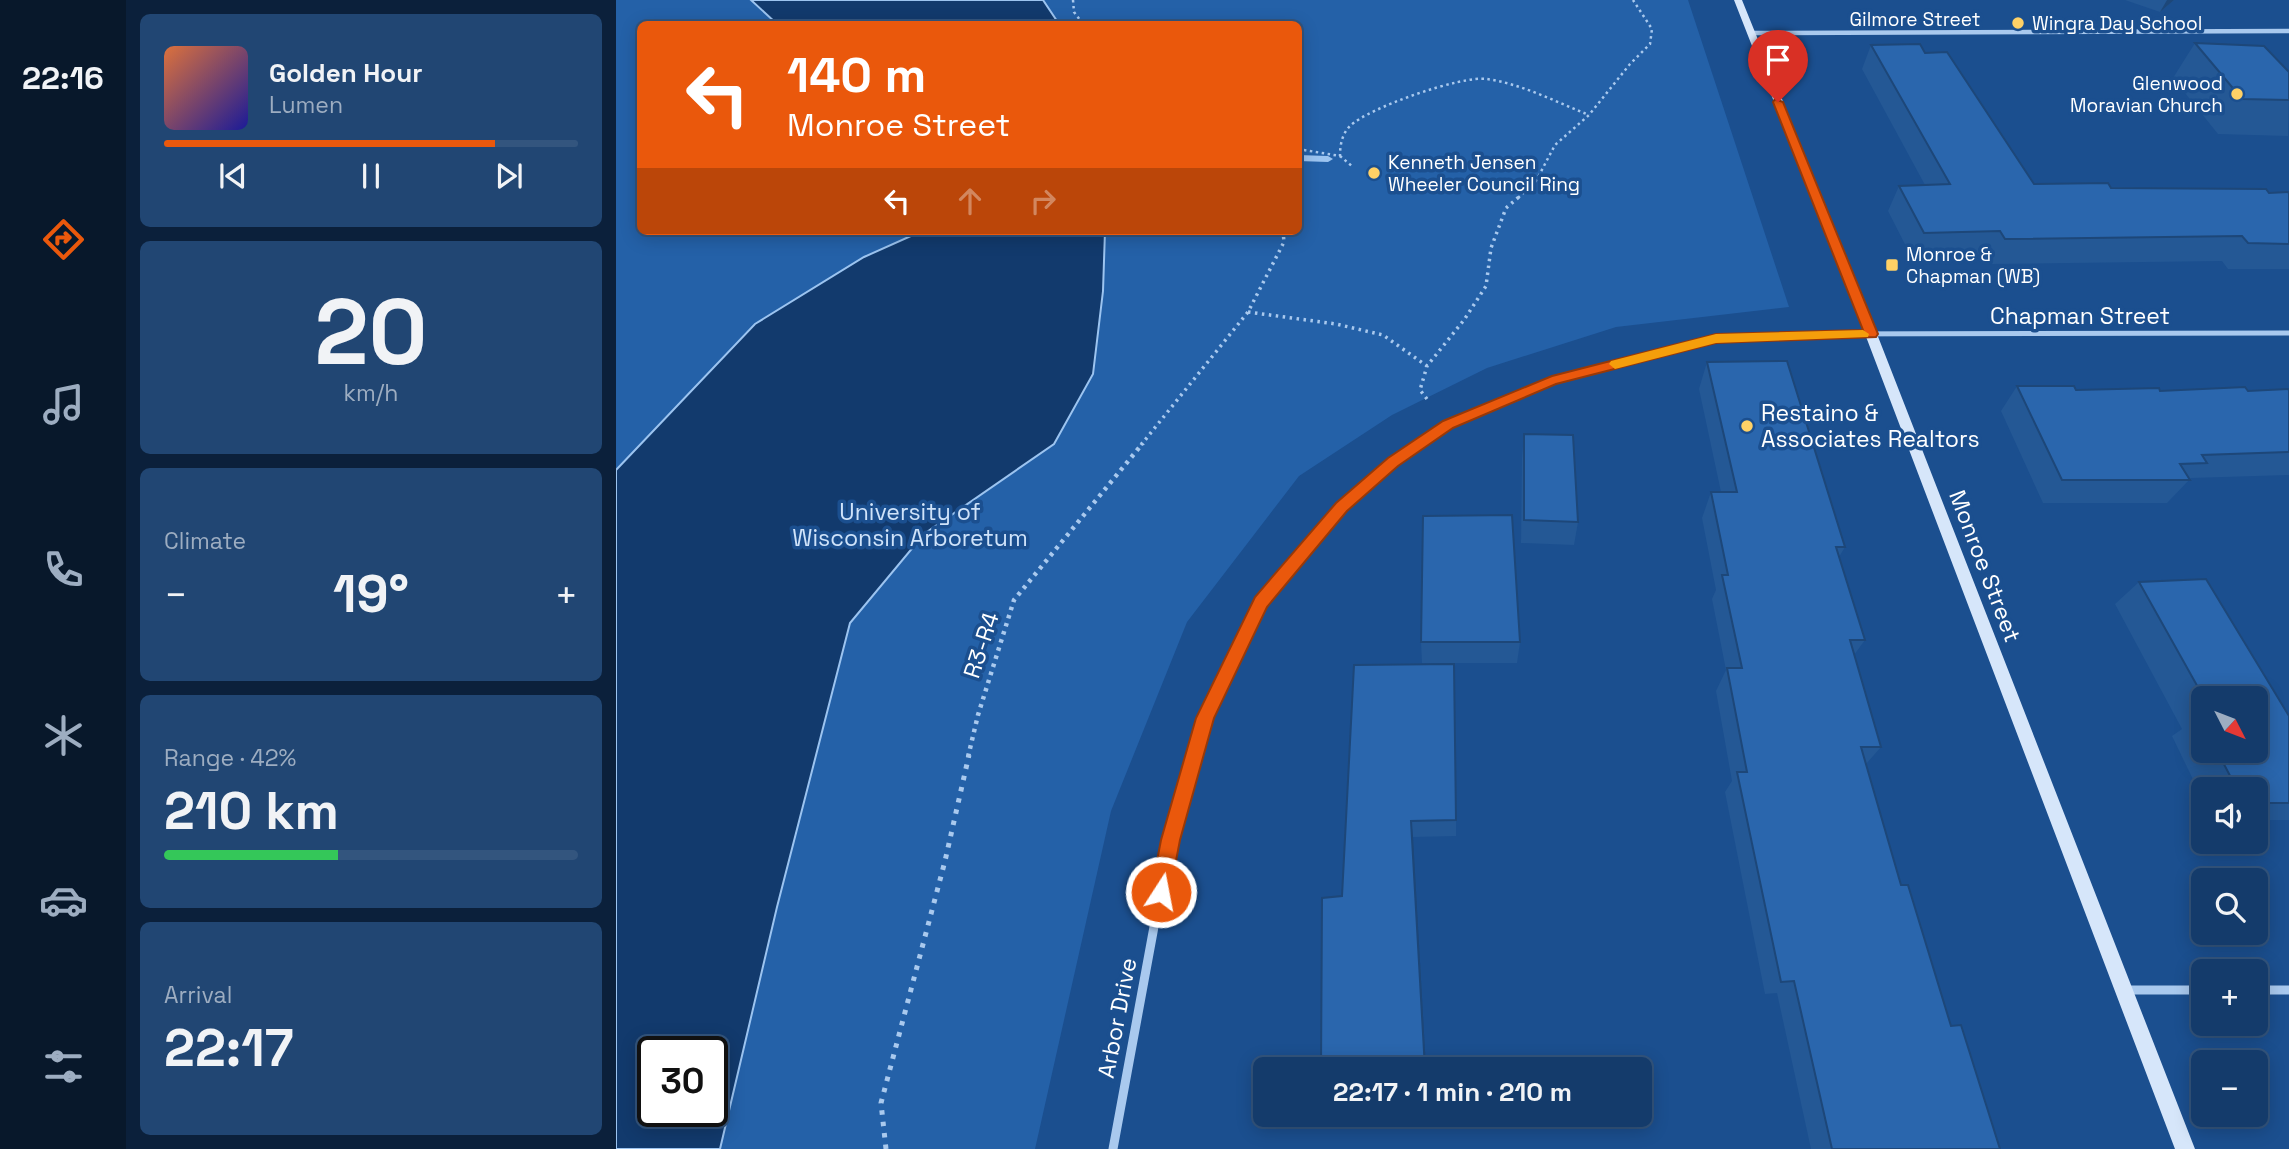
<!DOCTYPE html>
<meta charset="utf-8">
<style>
body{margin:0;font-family:"Space Grotesk",sans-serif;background:#214673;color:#f1f3f6;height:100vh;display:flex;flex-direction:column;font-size:26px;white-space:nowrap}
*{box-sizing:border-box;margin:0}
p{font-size:23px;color:#9dadc1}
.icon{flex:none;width:38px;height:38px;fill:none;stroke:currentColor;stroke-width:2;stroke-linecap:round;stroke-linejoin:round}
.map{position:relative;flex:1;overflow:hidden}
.side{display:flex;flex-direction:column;gap:14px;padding:14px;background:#0b203b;width:490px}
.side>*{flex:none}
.banner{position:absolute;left:21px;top:21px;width:665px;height:214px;border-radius:10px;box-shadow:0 4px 18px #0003,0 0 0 2px #33557e;background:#ea580c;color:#fff;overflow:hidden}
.needle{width:46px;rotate:132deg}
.buttons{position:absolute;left:1575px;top:686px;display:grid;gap:14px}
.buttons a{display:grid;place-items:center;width:77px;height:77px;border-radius:10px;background:#143b6b;box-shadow:0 4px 18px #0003,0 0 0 2px #33557e;font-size:35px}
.speed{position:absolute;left:21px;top:1036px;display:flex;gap:14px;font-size:35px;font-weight:700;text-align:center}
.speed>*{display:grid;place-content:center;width:91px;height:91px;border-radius:50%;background:#143b6b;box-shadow:0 4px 18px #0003,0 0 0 2px #33557e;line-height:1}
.speed .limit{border:4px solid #111;border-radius:10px;background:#fff;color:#111}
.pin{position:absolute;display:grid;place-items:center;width:60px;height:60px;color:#fff;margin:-72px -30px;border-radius:50% 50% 50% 0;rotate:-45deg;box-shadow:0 0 7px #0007}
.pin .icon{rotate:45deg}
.me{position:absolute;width:77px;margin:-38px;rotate:11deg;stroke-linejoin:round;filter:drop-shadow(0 0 5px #0008)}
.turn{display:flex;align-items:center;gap:24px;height:147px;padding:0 35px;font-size:32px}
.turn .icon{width:91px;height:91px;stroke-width:2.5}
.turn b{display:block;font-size:49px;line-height:60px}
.lanes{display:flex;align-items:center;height:66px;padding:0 35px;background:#0003;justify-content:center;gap:35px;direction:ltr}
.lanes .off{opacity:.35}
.big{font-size:52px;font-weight:700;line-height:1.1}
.side .card{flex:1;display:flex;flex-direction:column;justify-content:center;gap:10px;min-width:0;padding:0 24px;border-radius:10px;background:#214673}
.side .dial{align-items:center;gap:0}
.dial b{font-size:91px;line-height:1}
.song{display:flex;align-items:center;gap:21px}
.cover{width:84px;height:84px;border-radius:10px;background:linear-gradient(135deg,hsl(20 70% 55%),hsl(240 70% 35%))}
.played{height:7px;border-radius:4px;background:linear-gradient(90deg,#ea580c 80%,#33557e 80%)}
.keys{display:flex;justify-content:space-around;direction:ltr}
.heat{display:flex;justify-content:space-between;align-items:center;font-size:38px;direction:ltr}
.charge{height:10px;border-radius:5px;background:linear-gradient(90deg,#34c759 42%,#33557e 0)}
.trip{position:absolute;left:637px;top:1057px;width:399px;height:70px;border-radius:10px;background:#143b6b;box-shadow:0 4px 18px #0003,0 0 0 2px #33557e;font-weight:700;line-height:70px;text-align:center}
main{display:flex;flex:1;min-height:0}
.tab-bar{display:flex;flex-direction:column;width:126px;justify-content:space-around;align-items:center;background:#08182b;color:#9dadc1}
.tab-bar .icon{width:49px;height:49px}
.tab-bar .selected{color:#ea580c}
.tab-bar b{font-size:32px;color:#f1f3f6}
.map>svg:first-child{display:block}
</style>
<main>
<nav class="tab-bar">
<b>22:16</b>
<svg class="icon selected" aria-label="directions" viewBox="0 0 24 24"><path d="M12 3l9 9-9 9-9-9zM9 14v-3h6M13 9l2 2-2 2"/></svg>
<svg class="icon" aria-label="music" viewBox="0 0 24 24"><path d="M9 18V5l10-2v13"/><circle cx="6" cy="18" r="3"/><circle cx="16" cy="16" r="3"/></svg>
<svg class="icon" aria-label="phone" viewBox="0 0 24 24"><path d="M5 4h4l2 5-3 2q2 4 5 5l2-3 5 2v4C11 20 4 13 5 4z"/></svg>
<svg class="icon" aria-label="climate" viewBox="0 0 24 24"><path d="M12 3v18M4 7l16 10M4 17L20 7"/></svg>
<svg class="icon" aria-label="car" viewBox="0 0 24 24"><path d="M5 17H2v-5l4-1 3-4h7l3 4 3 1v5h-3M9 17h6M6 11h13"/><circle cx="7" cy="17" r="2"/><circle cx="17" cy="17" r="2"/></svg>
<svg class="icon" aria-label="filters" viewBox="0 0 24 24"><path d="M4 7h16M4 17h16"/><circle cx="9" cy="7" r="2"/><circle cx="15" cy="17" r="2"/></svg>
</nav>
<section class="side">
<div class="card">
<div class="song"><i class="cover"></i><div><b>Golden Hour</b><p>Lumen</p></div></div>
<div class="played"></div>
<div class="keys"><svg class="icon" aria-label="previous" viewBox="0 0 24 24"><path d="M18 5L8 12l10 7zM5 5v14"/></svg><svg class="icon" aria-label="pause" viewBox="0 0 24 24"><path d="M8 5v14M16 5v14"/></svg><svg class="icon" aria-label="next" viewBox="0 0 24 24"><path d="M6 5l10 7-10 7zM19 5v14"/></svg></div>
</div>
<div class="card dial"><b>20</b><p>km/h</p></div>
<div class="card"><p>Climate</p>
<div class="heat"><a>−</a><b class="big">19°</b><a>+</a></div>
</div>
<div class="card"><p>Range · 42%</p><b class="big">210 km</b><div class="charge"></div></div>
<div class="card"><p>Arrival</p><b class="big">22:17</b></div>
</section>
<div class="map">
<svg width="1673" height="1149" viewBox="0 0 1673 1149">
<rect width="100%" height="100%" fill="#1b4f8f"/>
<path fill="#2461a8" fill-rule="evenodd" d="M0,0H1072L1173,307L1000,327L871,368L776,415L683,476L571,622L495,811L419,1149H0ZM24,24H682V231H24ZM37,1052H96V1111H37Z"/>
<g fill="#123a6d" stroke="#9cc4f0" stroke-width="2" fill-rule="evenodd">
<polygon points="135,0 427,0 443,24 161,24"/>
<path d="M306,231H489L487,291L477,374L438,444L308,534L234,623L161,907L104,1149H0V470L139,324L248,257ZM37,1052H96V1111H37Z"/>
</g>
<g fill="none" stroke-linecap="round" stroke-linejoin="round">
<polygon fill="#9cc4f0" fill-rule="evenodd" points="682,155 712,156 717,159 712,162 682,161"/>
<g stroke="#a9c9ee" stroke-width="2.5" stroke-dasharray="2.5 3.5" stroke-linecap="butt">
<polyline points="457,0 458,12 467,24"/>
<path d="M682,149L724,156C724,145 726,134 734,126C752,108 846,75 871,79C906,84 940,102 973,115"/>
<polyline points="724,156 737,167"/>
<polyline points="902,198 920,181 939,145 973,115 1014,64 1034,44 1036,29 1017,0"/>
</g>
<g stroke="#a9c9ee" stroke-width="3.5" stroke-dasharray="2.5 4.5" stroke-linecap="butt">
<polyline points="632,312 720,324 767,335 811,366"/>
<polyline points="811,399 804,390 811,366 848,320 870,286 875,248 890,208 904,196"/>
<polyline points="525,445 632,312 668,242 667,231"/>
</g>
<polyline stroke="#a9c9ee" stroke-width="4.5" stroke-dasharray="3.5 5" stroke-linecap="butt" points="352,757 362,715 398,600 527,443"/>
<polyline stroke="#a9c9ee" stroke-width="5" stroke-dasharray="4.5 7" stroke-linecap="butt" points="270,1149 265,1103 329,861 353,755"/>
<polyline stroke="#a9c9ee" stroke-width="4.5" points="1135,33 1673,31"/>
<polyline stroke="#a9c9ee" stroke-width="5" points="801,445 832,424 936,380 1100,338 1200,334 1673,333"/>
<polyline stroke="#a9c9ee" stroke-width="7" points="578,757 589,718 645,602 725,507 777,462 804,443"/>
<g stroke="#a9c9ee" stroke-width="9">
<polyline points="1508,990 1587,990"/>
<polyline points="1640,990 1673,990"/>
<polyline points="497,1149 554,840 578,755"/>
</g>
<polygon fill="#d6e6fa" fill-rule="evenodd" points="1118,0 1126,0 1261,334 1579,1149 1559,1149 1249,334"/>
</g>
<g fill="#245895" fill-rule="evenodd">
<polygon points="1509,0 1558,0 1544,12"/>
<polygon points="1579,43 1673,72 1672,136 1602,134 1557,78"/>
<polygon points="1255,45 1309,53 1418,184 1653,193 1673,192 1673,269 1612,269 1606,261 1375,264 1370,256 1296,258 1272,211 1283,186 1309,185 1246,69"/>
<polygon points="1091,362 1229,547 1223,557 1249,640 1238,655 1265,747 1250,764 1285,885 1335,1026 1384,1149 1195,1149 1161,993 1149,994 1109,792 1116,781 1100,691 1110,670 1096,599 1100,590 1086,518 1095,492 1105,492 1083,389"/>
<polygon points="1401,386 1460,390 1544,391 1632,391 1673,389 1673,475 1575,478 1551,503 1427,503 1385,411"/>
<polygon points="908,434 962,522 958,545 905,543 906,458"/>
<path d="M1523,582L1673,716V820H1640V789H1587V800L1556,736L1566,729L1499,604ZM1587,698L1640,751H1587Z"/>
<polygon points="805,642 904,642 901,663 806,663"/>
<polygon points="738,665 840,820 840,836 797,837 810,1069 705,1069 726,896"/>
</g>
<g fill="#1d4779">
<polygon points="1551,0 1558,0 1544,12"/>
<polygon points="795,821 797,837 810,1069 809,1069"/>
</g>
<g fill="#2a66ad" stroke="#1d4779" stroke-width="2">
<polygon points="1579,43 1648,46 1673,72 1673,100 1626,99"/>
<polygon points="1304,44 1309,53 1331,52 1418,184 1492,183 1495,188 1650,189 1653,193 1673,192 1673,244 1632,243 1626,236 1389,239 1384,231 1308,233 1283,186 1334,184 1255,45"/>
<polygon points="1171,361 1229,547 1220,547 1249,640 1234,640 1265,747 1245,747 1285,885 1292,885 1335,1026 1345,1025 1384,1149 1216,1149 1178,981 1165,982 1121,772 1131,772 1111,668 1126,668 1106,575 1112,575 1095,492 1121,492 1091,362"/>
<polygon points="1401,386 1458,386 1460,390 1543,388 1544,391 1629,387 1632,391 1673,389 1673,452 1586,455 1591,463 1564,464 1574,480 1446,480"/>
<polygon points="908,434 957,435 962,522 908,520"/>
<polygon points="896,515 904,642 805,642 807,516"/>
<polygon points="1590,579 1673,716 1673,803 1640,803 1640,789 1621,789 1601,751 1640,751 1640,698 1588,698 1523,582"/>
<polygon points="838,664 840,820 795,821 809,1069 705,1069 706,898 726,896 738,665"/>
</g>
<polygon fill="#ea580c" stroke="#983908" stroke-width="2" points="1159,99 1167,102 1262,334 1260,337 1100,343 940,384 837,428 782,466 731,511 651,607 598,718 564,840 554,892 552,899 545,901 538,899 535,892 545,840 580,718 639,597 720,503 772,458 827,421 936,376 1100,334 1247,330 1157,102"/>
<polygon fill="#f59e0b" points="1247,330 1253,334 1252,337 1100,343 999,369 993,364 995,361 1100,334"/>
<g fill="#ffd166" stroke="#1b4f8f" stroke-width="2.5">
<circle cx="1402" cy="23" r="7"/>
<circle cx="1621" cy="94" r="7"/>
<circle cx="758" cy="173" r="7"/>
<rect x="1269" y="258" width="14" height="14" rx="3.5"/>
<circle cx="1131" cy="426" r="7"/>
</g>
<g text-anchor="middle" stroke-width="7" stroke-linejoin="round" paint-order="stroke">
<g font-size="19" fill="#fff" stroke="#1b4f8f">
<text x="1299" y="26">Gilmore Street</text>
</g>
<g font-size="19" fill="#fff" stroke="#1b4f8f" text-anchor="start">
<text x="1416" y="30">Wingra Day School</text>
<text x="1607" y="90" text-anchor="end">Glenwood<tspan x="1607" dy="22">Moravian Church</tspan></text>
<text x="772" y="169">Kenneth Jensen<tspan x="772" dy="22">Wheeler Council Ring</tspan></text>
<text x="1290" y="261">Monroe &amp;<tspan x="1290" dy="22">Chapman (WB)</tspan></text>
</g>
<g font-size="23" fill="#fff" stroke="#1b4f8f">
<text x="1464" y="324">Chapman Street</text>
<text transform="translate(1369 566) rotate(69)" y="8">Monroe Street</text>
<text transform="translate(365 645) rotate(-72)" y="8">R3-R4</text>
<text transform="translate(501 1018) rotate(-79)" y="8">Arbor Drive</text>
</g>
<g font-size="23" fill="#fff" stroke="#1b4f8f" text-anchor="start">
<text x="1145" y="421">Restaino &amp;<tspan x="1145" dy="26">Associates Realtors</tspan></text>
</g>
<g font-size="23" fill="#cfe3fa" stroke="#1b4f8f">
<text x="294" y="520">University of<tspan x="294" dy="26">Wisconsin Arboretum</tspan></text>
</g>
</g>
</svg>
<div class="buttons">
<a><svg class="needle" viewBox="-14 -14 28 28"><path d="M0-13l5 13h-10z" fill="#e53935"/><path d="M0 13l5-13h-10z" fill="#9dadc1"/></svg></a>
<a><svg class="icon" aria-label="sound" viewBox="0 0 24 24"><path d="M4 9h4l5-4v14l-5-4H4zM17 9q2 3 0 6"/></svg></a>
<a><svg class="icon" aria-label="search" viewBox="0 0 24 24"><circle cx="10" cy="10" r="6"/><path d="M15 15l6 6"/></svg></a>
<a>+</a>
<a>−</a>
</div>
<div class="speed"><div class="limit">30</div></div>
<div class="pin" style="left:1162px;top:102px;background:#d93025"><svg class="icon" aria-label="arrive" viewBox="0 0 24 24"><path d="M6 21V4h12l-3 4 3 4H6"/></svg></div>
<svg class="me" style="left:545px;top:892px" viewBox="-20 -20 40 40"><circle r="17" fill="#ea580c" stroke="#fff" stroke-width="3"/><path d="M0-11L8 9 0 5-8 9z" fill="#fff"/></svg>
<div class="trip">22:17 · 1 min · 210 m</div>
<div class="banner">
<div class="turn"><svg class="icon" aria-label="left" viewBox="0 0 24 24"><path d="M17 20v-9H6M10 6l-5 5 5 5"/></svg><div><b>140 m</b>Monroe Street</div></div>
<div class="lanes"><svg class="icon" aria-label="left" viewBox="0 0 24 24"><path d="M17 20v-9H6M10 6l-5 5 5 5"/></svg><svg class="icon off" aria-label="ahead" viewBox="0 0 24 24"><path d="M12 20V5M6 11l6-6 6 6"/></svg><svg class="icon off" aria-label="right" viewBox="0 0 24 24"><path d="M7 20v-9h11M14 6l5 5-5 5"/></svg></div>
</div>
</div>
</main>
